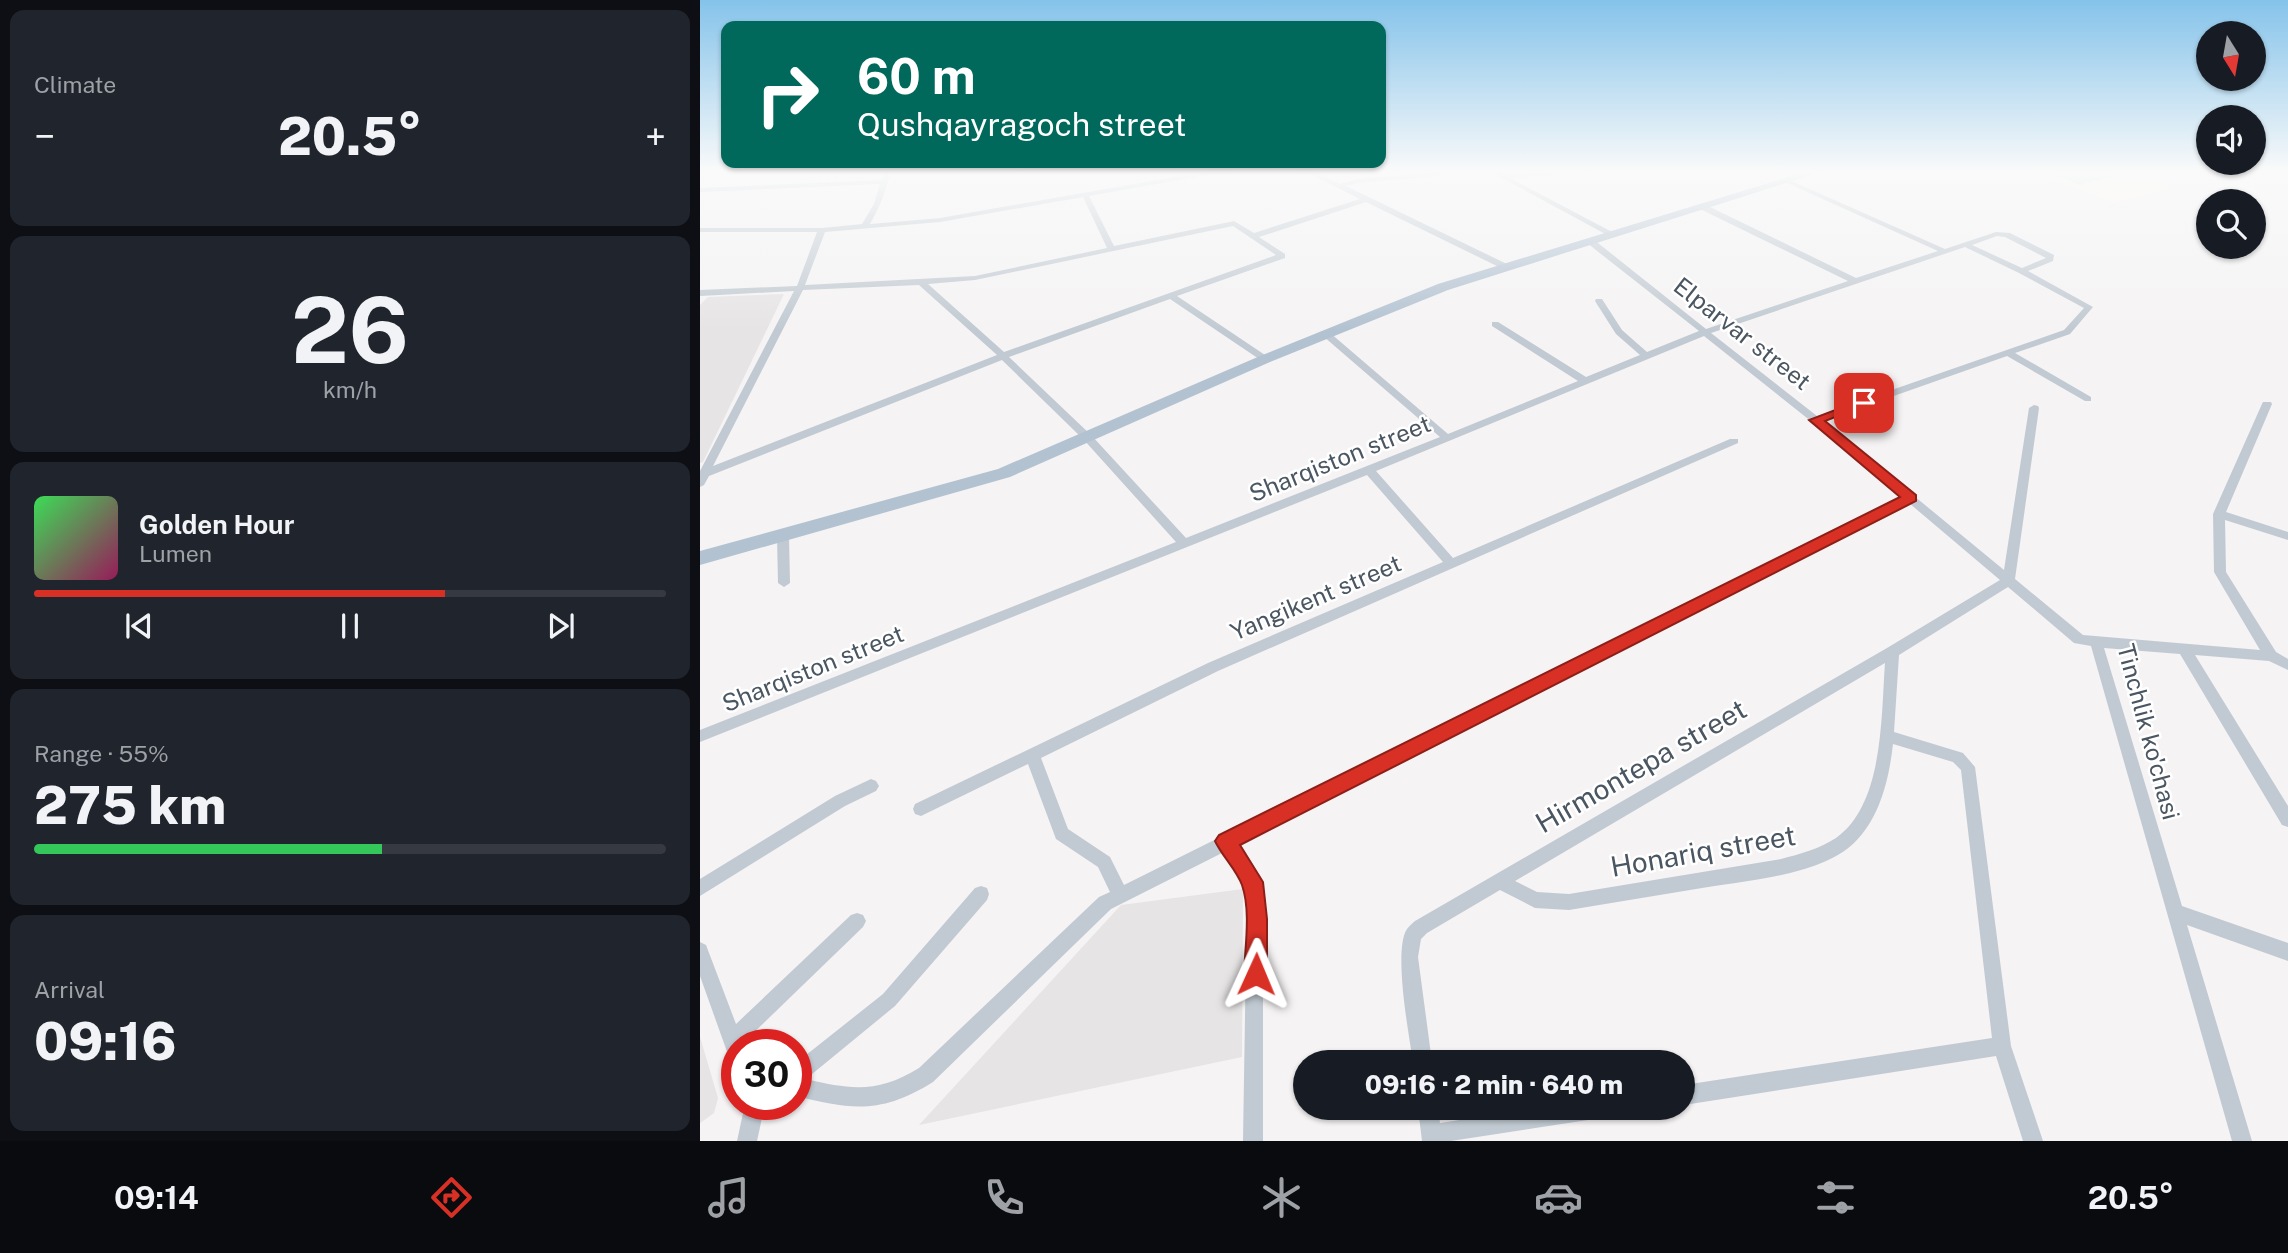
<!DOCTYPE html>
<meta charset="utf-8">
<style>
body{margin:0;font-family:"Public Sans",sans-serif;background:#20242c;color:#f1f3f6;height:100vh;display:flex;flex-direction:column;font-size:26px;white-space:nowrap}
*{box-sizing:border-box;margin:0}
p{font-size:23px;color:#9ea1a6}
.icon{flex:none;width:38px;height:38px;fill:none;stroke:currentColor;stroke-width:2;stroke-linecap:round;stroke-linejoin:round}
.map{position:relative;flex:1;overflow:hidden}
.side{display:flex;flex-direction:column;gap:10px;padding:10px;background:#0d0f14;width:700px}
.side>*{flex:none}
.banner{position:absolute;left:21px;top:21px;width:665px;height:147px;border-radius:14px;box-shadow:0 2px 5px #0004;background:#00695c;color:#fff;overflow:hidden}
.needle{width:46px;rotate:169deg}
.fabs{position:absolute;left:1496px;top:21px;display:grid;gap:14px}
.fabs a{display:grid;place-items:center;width:70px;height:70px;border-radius:50%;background:#171b24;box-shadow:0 2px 5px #0004;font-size:35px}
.speed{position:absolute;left:21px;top:1029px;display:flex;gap:14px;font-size:35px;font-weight:700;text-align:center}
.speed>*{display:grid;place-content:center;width:91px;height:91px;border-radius:50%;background:#171b24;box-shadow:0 2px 5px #0004;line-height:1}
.speed .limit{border:10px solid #d22;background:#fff;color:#111}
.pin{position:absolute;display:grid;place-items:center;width:60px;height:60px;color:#fff;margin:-30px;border-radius:14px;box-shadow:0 4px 10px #0006}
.me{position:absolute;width:77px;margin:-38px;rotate:1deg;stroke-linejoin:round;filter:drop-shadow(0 0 5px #0008)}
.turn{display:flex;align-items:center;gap:24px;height:147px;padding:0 21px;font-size:32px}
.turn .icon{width:91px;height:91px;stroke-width:2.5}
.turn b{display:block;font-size:49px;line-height:60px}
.big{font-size:52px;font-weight:800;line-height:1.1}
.side .card{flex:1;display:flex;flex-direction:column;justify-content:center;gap:10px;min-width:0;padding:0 24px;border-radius:14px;background:#20242c}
.side .dial{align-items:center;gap:0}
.dial b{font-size:91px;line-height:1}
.song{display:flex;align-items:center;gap:21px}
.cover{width:84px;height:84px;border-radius:10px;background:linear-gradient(135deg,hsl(130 70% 55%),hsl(330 70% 35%))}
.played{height:7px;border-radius:4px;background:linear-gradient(90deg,#d93025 65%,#363941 65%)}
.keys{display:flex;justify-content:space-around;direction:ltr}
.heat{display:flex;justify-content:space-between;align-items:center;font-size:38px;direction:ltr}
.charge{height:10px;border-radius:5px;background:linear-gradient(90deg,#34c759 55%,#363941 0)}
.trip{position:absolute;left:593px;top:1050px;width:402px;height:70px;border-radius:35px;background:#171b24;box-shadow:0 2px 5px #0004;font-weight:800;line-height:70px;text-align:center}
.tabs{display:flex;height:112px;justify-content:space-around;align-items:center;background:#090b0e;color:#9ea1a6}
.tabs .icon{width:49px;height:49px}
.tabs .active{color:#d93025}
.tabs b{font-size:32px;color:#f1f3f6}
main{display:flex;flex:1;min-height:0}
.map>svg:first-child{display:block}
</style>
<main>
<section class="side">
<div class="card"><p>Climate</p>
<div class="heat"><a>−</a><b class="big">20.5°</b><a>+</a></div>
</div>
<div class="card dial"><b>26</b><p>km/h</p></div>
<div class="card">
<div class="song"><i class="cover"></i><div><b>Golden Hour</b><p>Lumen</p></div></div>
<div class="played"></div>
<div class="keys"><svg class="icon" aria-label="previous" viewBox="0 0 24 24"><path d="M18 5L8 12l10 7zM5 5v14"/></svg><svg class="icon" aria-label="pause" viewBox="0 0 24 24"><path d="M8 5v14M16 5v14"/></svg><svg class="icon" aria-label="next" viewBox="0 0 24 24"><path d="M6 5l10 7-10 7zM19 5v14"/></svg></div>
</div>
<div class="card"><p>Range · 55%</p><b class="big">275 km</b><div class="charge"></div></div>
<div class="card"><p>Arrival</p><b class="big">09:16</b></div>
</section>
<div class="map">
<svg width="1588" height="1141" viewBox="0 0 1588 1141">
<rect width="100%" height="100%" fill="#f5f3f3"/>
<polygon fill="#fdf9ef" points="1332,170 1425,170 1473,188 1414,203"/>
<g fill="#e6e4e5">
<polygon points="84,294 3,462 0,463 0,305 8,297"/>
<polygon points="543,889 542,1057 219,1125 421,905"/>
<polygon points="0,1037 18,1098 14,1113 0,1123"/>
</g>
<polygon fill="#c3f1d5" points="1342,170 1406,170 1419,175 1380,185"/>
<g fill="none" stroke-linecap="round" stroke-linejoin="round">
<g fill="#c1cad2" fill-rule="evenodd">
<path d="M185,170H191C186,190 181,205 170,224L240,218L508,171H613L640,184L658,179L755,170H780L777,172L658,183L646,186L809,265V269H803L666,202L559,237L585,254V258L477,296L568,357V361H562L470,299L309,357L392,436L486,538L740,437L623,336V332H629L748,434L878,381L792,326V322H798L886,377L940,355L916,334L895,301L896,299H902L922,330L947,352L999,331L887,243V239H893L1006,329L1148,281L1000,209V205H1006L1156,278L1238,251L1085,182L1084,181L1087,179L1245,249L1296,232L1310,233L1354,255L1353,261L1328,271L1393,307L1370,334L1315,353L1391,397V401H1385L1307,356L1123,421L1304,570L1329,408L1334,405L1338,406L1339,408L1315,579L1383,635L1560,650L1514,572L1513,514L1562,404L1563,402H1571L1572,404L1526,512L1588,532V540L1525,520L1526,572L1576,652L1588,659V670L1569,661L1495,655L1588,806V827L1582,825L1480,654L1404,648L1482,906L1588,943V961L1487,925L1552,1141H1532L1391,646L1374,643L1308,587L1199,655L1194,732L1263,753L1275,767L1311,1046L1343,1141H1323L1296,1056L984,1105V1085L1292,1038L1261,770L1253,762L1193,744C1189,779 1180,818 1154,843C1120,876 1042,881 996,889C954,896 911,903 869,910L835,908L800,890L727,933L721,939L718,957L732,1062H713C709,1035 693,950 707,929C709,926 712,924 715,921L1187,648L1300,580L1209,503L537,845L558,876L563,894V1141H543L547,894L544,885L524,852L411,909L233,1082C182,1114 152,1110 96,1096V1063L183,994L275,888L281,886L287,888L289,894L287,900L195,1006L106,1079C151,1090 179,1093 219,1068L399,897L410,892L398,867L356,839L328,764L221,816L215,814L213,809L215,804L508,663L743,562L667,475L0,742V730L476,542L384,440L302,360L9,476L4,485L0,487V471L94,291L0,296V290L97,286L117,232H0V228H122L162,224L174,204L180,184L0,192V188L182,180ZM561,172L612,175L660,199L554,233L534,221L414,246L389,196L508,175ZM383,197L407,248L275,276L105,285L125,232L240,222ZM533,226L576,255L304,352L228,284L275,280ZM1297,236L1305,237L1346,258L1322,268L1272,245ZM1265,247L1319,273L1384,308L1364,330L1117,416L1011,333ZM219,285L297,355L13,466L103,290ZM1004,336L1112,422L1202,497L424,885L410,857L368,829L341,758L518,671L1038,443V439H1030L753,558L676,471ZM1185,663C1181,716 1184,804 1136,838C1119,849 1100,854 1081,859L869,894L837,892L815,881Z"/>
<polygon points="795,170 801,170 804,174 902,170 899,172 810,178 916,234 909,236 800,177"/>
<polygon points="83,532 89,536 90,583 84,587 78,583 77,536"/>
<polygon points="171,779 176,781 179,786 176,791 145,806 0,896 0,879 135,796"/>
<polygon points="157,913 163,915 166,921 163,927 43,1043 43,1045 37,1045 37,1062 30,1060 0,976 0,942 6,945 36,1024 151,915"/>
<polygon points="45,1104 65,1104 57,1141 37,1141"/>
<polygon points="718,1108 738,1108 740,1123 838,1108 911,1108 908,1115 901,1118 751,1141 722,1141"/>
</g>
<polygon fill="#b3c2d1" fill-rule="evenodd" points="1111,170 1127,170 748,290 570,362 310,477 0,565 0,551 298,469 560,356 738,284"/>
</g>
<linearGradient id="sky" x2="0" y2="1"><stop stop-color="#85c3ea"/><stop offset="0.52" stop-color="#fafafa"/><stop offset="1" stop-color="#fafafa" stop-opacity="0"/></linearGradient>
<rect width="1588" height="330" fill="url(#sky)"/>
<path fill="#d93025" stroke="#8d1f18" stroke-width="2" d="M1159,401L1170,403L1125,421L1216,495V501L540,845L563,882L567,919V974L564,982L556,986L547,982L544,974C545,947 551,911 542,885C536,869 522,856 515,841L519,835L1200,497L1109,420Z"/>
<g text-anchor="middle" stroke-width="5" stroke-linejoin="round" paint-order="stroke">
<g font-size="24" fill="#4a5661" stroke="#fff">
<text transform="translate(1042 334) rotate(38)" y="8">Elparvar street</text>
<text transform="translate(640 459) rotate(-22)" y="8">Sharqiston street</text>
<text transform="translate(616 598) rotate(-23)" y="8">Yangikent street</text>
<text transform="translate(113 669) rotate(-22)" y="8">Sharqiston street</text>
<text transform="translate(1448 732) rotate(75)" y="8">Tinchlik ko'chasi</text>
</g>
<g font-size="28" fill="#4a5661" stroke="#fff">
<text transform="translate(941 766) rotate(-30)" y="10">Hirmontepa street</text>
<text transform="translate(1003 851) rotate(-10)" y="10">Honariq street</text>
</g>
</g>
</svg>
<div class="fabs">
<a><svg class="needle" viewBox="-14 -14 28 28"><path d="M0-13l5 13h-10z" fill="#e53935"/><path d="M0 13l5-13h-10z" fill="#9ea1a6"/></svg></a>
<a><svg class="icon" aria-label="sound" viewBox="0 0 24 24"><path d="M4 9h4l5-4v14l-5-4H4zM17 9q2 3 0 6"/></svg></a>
<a><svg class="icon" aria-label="search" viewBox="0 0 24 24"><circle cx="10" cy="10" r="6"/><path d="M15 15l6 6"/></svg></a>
</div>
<div class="speed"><div class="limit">30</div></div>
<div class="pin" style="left:1164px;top:403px;background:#d93025"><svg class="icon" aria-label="arrive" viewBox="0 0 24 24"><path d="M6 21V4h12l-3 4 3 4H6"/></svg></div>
<svg class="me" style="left:556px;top:974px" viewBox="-20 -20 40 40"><path d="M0-17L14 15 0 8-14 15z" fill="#d93025" stroke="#fff" stroke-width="4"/></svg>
<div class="trip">09:16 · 2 min · 640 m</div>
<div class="banner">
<div class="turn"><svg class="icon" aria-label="right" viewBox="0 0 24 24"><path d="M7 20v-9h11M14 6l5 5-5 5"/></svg><div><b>60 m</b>Qushqayragoch street</div></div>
</div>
</div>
</main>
<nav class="tabs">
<b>09:14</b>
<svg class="icon active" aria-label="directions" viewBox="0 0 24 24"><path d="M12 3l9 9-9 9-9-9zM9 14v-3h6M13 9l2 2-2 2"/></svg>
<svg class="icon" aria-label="music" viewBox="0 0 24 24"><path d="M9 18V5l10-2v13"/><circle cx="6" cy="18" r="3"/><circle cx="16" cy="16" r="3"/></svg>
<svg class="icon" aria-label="phone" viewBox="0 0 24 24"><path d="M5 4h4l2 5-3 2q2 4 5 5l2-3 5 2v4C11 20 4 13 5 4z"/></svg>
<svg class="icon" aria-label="climate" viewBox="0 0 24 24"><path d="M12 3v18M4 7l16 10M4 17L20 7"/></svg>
<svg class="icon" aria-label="car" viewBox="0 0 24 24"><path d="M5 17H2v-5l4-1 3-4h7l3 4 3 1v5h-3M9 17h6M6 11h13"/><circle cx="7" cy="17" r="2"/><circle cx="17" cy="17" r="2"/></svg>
<svg class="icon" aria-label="filters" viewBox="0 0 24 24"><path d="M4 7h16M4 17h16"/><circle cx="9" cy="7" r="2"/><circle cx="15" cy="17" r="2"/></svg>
<b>20.5°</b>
</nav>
